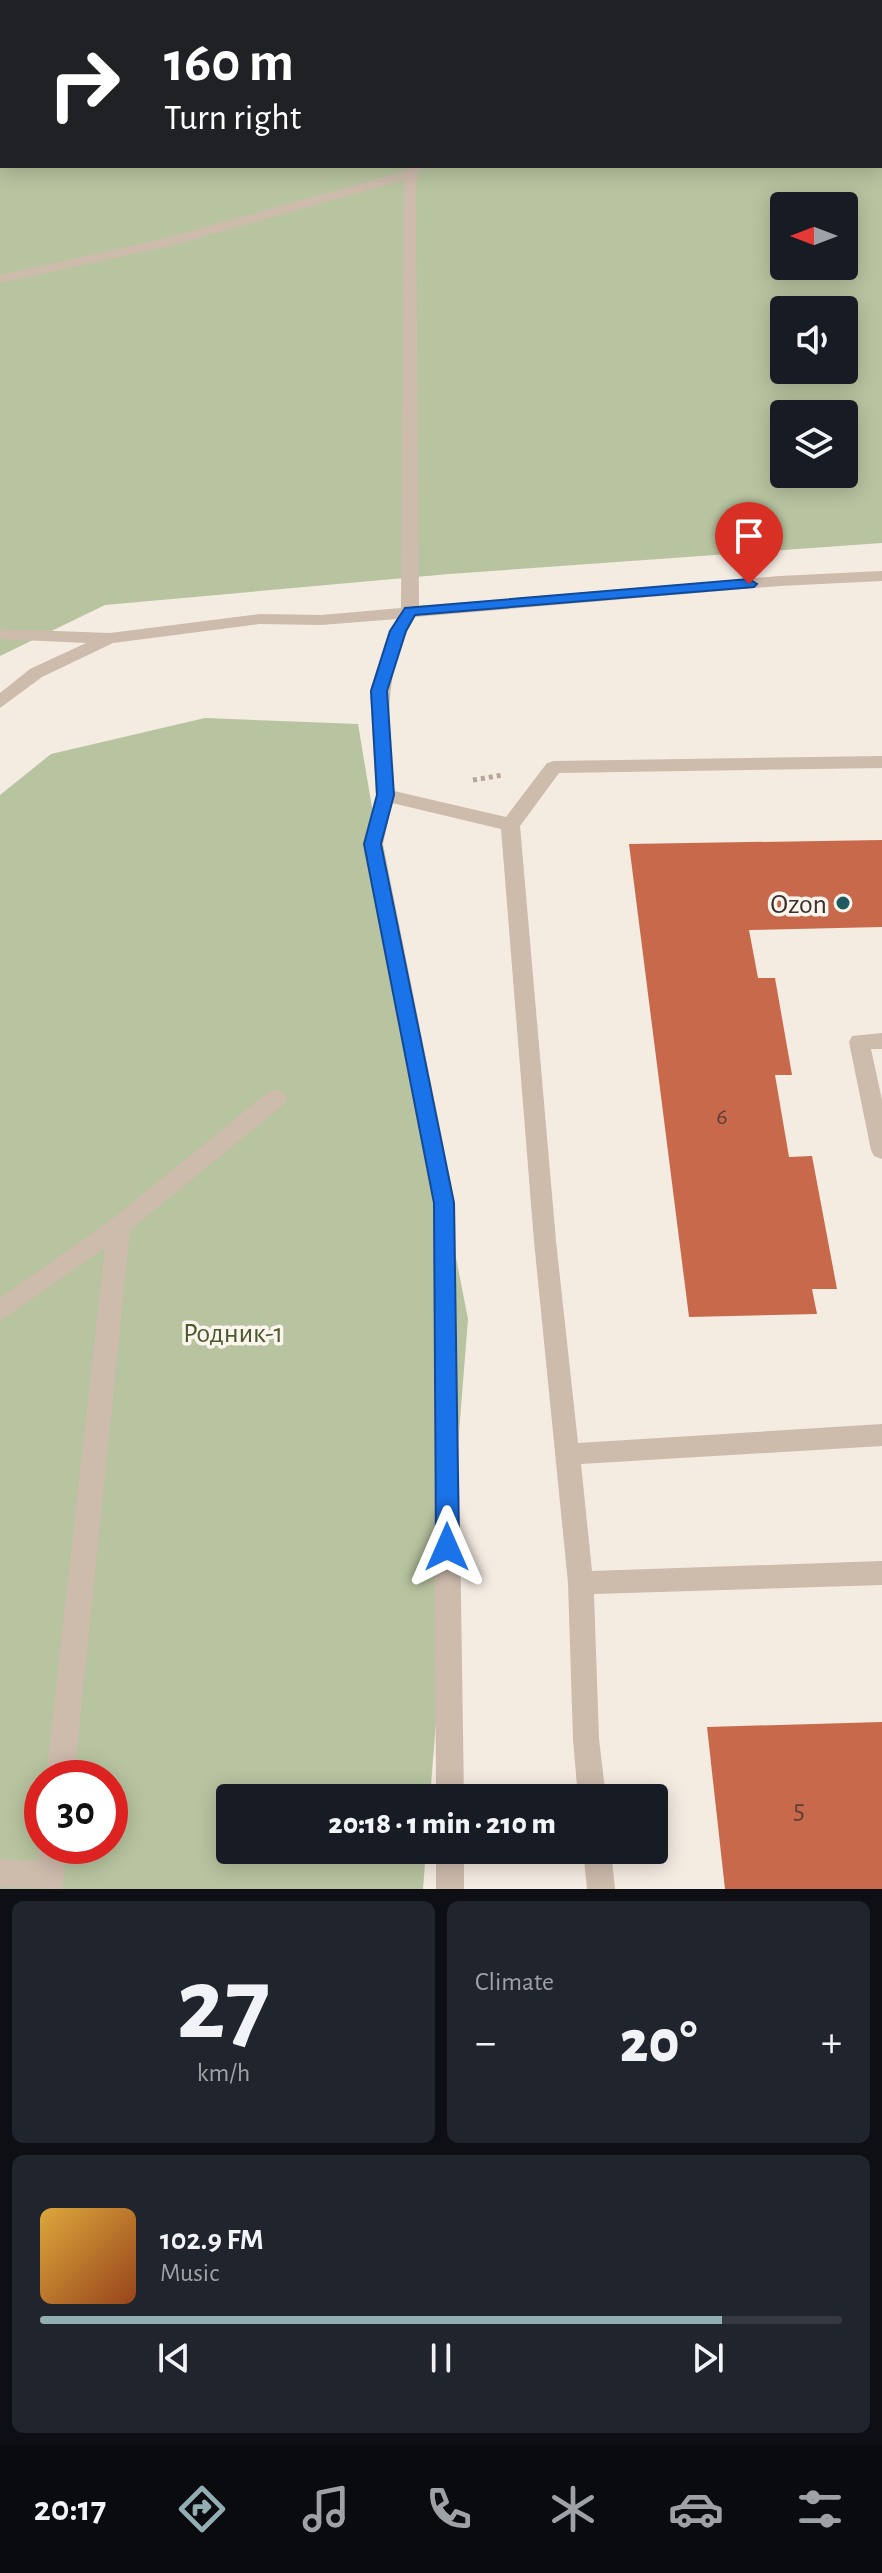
<!DOCTYPE html>
<meta charset="utf-8">
<style>
body{margin:0;font-family:"Alegreya Sans",sans-serif;background:#20242c;color:#f1f3f6;height:100vh;display:flex;flex-direction:column;font-size:30px;white-space:nowrap}
*{box-sizing:border-box;margin:0}
p{font-size:26px;color:#9ea1a6}
.icon{flex:none;width:44px;height:44px;fill:none;stroke:currentColor;stroke-width:2;stroke-linecap:round;stroke-linejoin:round}
.map{position:relative;height:1889px;overflow:hidden}
.drawer{display:flex;flex-direction:column;gap:12px;padding:12px;background:#0d0f14;flex:1}
.drawer>*{flex:none}
.guide{position:absolute;left:0px;top:0px;width:882px;height:168px;box-shadow:0 4px 20px #0003;background:#202124;color:#fff;overflow:hidden}
.needle{width:52px;rotate:270deg}
.controls{position:absolute;left:770px;top:192px;display:grid;gap:16px}
.controls a{display:grid;place-items:center;width:88px;height:88px;border-radius:8px;background:#171b24;box-shadow:0 4px 20px #0003;font-size:40px}
.speed{position:absolute;left:24px;top:1760px;display:flex;gap:16px;font-size:40px;font-weight:700;text-align:center}
.speed>*{display:grid;place-content:center;width:104px;height:104px;border-radius:50%;background:#171b24;box-shadow:0 4px 20px #0003;line-height:1}
.speed .limit{border:12px solid #d22;background:#fff;color:#111}
.pin{position:absolute;display:grid;place-items:center;width:68px;height:68px;color:#fff;margin:-82px -34px;border-radius:50% 50% 50% 0;rotate:-45deg;box-shadow:0 0 8px #0007}
.pin .icon{rotate:45deg}
.me{position:absolute;width:88px;margin:-44px;rotate:0deg;stroke-linejoin:round;filter:drop-shadow(0 0 6px #0008)}
.turn{display:flex;align-items:center;gap:28px;height:168px;padding:0 32px;font-size:36px}
.turn .icon{width:104px;height:104px;stroke-width:2.5}
.turn b{display:block;font-size:56px;line-height:68px}
.big{font-size:60px;font-weight:800;line-height:1.1}
.drawer .tile{flex:1;display:flex;flex-direction:column;justify-content:center;gap:12px;min-width:0;padding:0 28px;border-radius:12px;background:#20242c}
.drawer .dial{align-items:center;gap:0}
.dial b{font-size:104px;line-height:1}
.song{display:flex;align-items:center;gap:24px}
.cover{width:96px;height:96px;border-radius:12px;background:linear-gradient(135deg,hsl(40 70% 55%),hsl(20 70% 35%))}
.played{height:8px;border-radius:4px;background:linear-gradient(90deg,#92aeb2 85%,#363941 85%)}
.keys{display:flex;justify-content:space-around;direction:ltr}
.heat{display:flex;justify-content:space-between;align-items:center;font-size:44px;direction:ltr}
.drawer .tiles{flex:1;display:grid;gap:12px;grid-template-columns:1fr 1fr}
.tile:last-child{grid-column:span 2}
.trip{position:absolute;left:216px;top:1784px;width:452px;height:80px;border-radius:8px;background:#171b24;box-shadow:0 4px 20px #0003;font-weight:800;line-height:80px;text-align:center}
.dock{display:flex;height:128px;justify-content:space-around;align-items:center;background:#090b0e;color:#9ea1a6}
.dock .icon{width:56px;height:56px}
.dock .active{color:#92aeb2}
.dock b{font-size:36px;color:#f1f3f6}
.map>svg:first-child{display:block}
</style>
<div class="map">
<svg width="882" height="1889" viewBox="0 0 882 1889">
<rect width="100%" height="100%" fill="#f4ebe1"/>
<g fill="#b8c4a0" fill-rule="evenodd">
<path d="M0,0H882V543L449,574L105,605L0,656ZM2,2H880V166H2ZM784,206H844V266H784ZM784,310H844V370H784ZM784,414H844V474H784Z"/>
<path d="M205,718L358,724L398,963L468,1319L430,1798H230V1850H426L423,1889H0V795L51,754ZM42,1778H110V1846H42Z"/>
</g>
<g fill="#c8694b">
<polygon points="882,840 882,927 749,930 758,978 775,978 792,1075 775,1075 789,1157 812,1156 837,1289 812,1289 817,1314 689,1317 629,844"/>
<polygon points="882,1722 882,1889 725,1889 707,1727"/>
</g>
<g fill="none" stroke-linecap="round" stroke-linejoin="round">
<polyline stroke="#b9a596" stroke-width="5" stroke-dasharray="4 4" stroke-linecap="butt" points="473,780 503,775"/>
<g fill="#cdbbac" fill-rule="evenodd">
<rect x="412" y="0" width="12" height="2"/>
<polygon points="728,0 740,0 741,2 729,2"/>
<polygon points="2,7 2,15 0,16 0,8"/>
<rect x="0" y="120" width="2" height="8"/>
<path d="M407,166H421L416,184L419,606L780,576L882,571V581L780,586L415,617C380,676 390,727 394,791L506,817L547,763L554,761L882,756V768L559,773L520,826L556,1241L578,1443L882,1424V1446L581,1464L592,1571L882,1561V1585L594,1594L599,1739L606,1798H578L573,1739L568,1583L534,1241L501,829L392,803L383,844L455,1203L464,1798H436L433,1203L363,844L376,795L370,691L389,631L397,619L321,625L260,624L113,643L42,677L0,708V693L30,669L86,643L0,639V629L110,633L260,614L321,615L401,608L404,180L170,246L0,283V275L162,239L406,171Z"/>
<polygon points="882,1033 882,1049 871,1049 882,1100 882,1159 874,1156 871,1150 849,1042 852,1036"/>
<polygon points="276,1090 284,1092 287,1098 284,1104 130,1230 74,1778 46,1778 105,1248 0,1321 0,1298 111,1220 268,1092"/>
<polygon points="42,1839 42,1846 67,1846 62,1889 0,1887 0,1859 37,1861"/>
<rect x="436" y="1850" width="28" height="39"/>
<polygon points="583,1850 611,1850 615,1889 587,1889"/>
</g>
</g>
<polygon fill="#1a73e8" stroke="#114b97" stroke-width="2" points="749,579 757,584 754,587 415,615 406,631 387,691 394,795 381,844 454,1203 459,1547 455,1555 447,1558 439,1555 436,1547 434,1203 364,844 377,795 371,691 390,631 405,608"/>
<circle fill="#1f5a5e" stroke="#fbf5ee" stroke-width="3" cx="843" cy="903" r="8"/>
<g text-anchor="middle" stroke-width="7" stroke-linejoin="round" paint-order="stroke">
<g font-size="24" fill="#5e3e33">
<text x="722" y="1124">6</text>
</g>
<g font-size="28" fill="#3b302b" stroke="#fbf5ee" text-anchor="end">
<text x="827" y="913">Ozon</text>
</g>
<g font-size="28" fill="#4a5a2e" stroke="#fbf5ee">
<text x="233" y="1342">Родник-1</text>
</g>
<g font-size="28" fill="#5e3e33">
<text x="799" y="1818">5</text>
</g>
</g>
</svg>
<div class="controls">
<a><svg class="needle" viewBox="-14 -14 28 28"><path d="M0-13l5 13h-10z" fill="#e53935"/><path d="M0 13l5-13h-10z" fill="#9ea1a6"/></svg></a>
<a><svg class="icon" aria-label="sound" viewBox="0 0 24 24"><path d="M4 9h4l5-4v14l-5-4H4zM17 9q2 3 0 6"/></svg></a>
<a><svg class="icon" aria-label="layers" viewBox="0 0 24 24"><path d="M12 4l9 5-9 5-9-5zM3 14l9 5 9-5"/></svg></a>
</div>
<div class="speed"><div class="limit">30</div></div>
<div class="pin" style="left:749px;top:584px;background:#d93025"><svg class="icon" aria-label="arrive" viewBox="0 0 24 24"><path d="M6 21V4h12l-3 4 3 4H6"/></svg></div>
<svg class="me" style="left:447px;top:1547px" viewBox="-20 -20 40 40"><path d="M0-17L14 15 0 8-14 15z" fill="#1a73e8" stroke="#fff" stroke-width="4"/></svg>
<div class="trip">20:18 · 1 min · 210 m</div>
<div class="guide">
<div class="turn"><svg class="icon" aria-label="right" viewBox="0 0 24 24"><path d="M7 20v-9h11M14 6l5 5-5 5"/></svg><div><b>160 m</b>Turn right</div></div>
</div>
</div>
<section class="drawer">
<div class="tiles">
<div class="tile dial"><b>27</b><p>km/h</p></div>
<div class="tile"><p>Climate</p>
<div class="heat"><a>−</a><b class="big">20°</b><a>+</a></div>
</div>
<div class="tile">
<div class="song"><i class="cover"></i><div><b>102.9 FM</b><p>Music</p></div></div>
<div class="played"></div>
<div class="keys"><svg class="icon" aria-label="previous" viewBox="0 0 24 24"><path d="M18 5L8 12l10 7zM5 5v14"/></svg><svg class="icon" aria-label="pause" viewBox="0 0 24 24"><path d="M8 5v14M16 5v14"/></svg><svg class="icon" aria-label="next" viewBox="0 0 24 24"><path d="M6 5l10 7-10 7zM19 5v14"/></svg></div>
</div>
</div>
</section>
<nav class="dock">
<b>20:17</b>
<svg class="icon active" aria-label="directions" viewBox="0 0 24 24"><path d="M12 3l9 9-9 9-9-9zM9 14v-3h6M13 9l2 2-2 2"/></svg>
<svg class="icon" aria-label="music" viewBox="0 0 24 24"><path d="M9 18V5l10-2v13"/><circle cx="6" cy="18" r="3"/><circle cx="16" cy="16" r="3"/></svg>
<svg class="icon" aria-label="phone" viewBox="0 0 24 24"><path d="M5 4h4l2 5-3 2q2 4 5 5l2-3 5 2v4C11 20 4 13 5 4z"/></svg>
<svg class="icon" aria-label="climate" viewBox="0 0 24 24"><path d="M12 3v18M4 7l16 10M4 17L20 7"/></svg>
<svg class="icon" aria-label="car" viewBox="0 0 24 24"><path d="M5 17H2v-5l4-1 3-4h7l3 4 3 1v5h-3M9 17h6M6 11h13"/><circle cx="7" cy="17" r="2"/><circle cx="17" cy="17" r="2"/></svg>
<svg class="icon" aria-label="filters" viewBox="0 0 24 24"><path d="M4 7h16M4 17h16"/><circle cx="9" cy="7" r="2"/><circle cx="15" cy="17" r="2"/></svg>
</nav>
